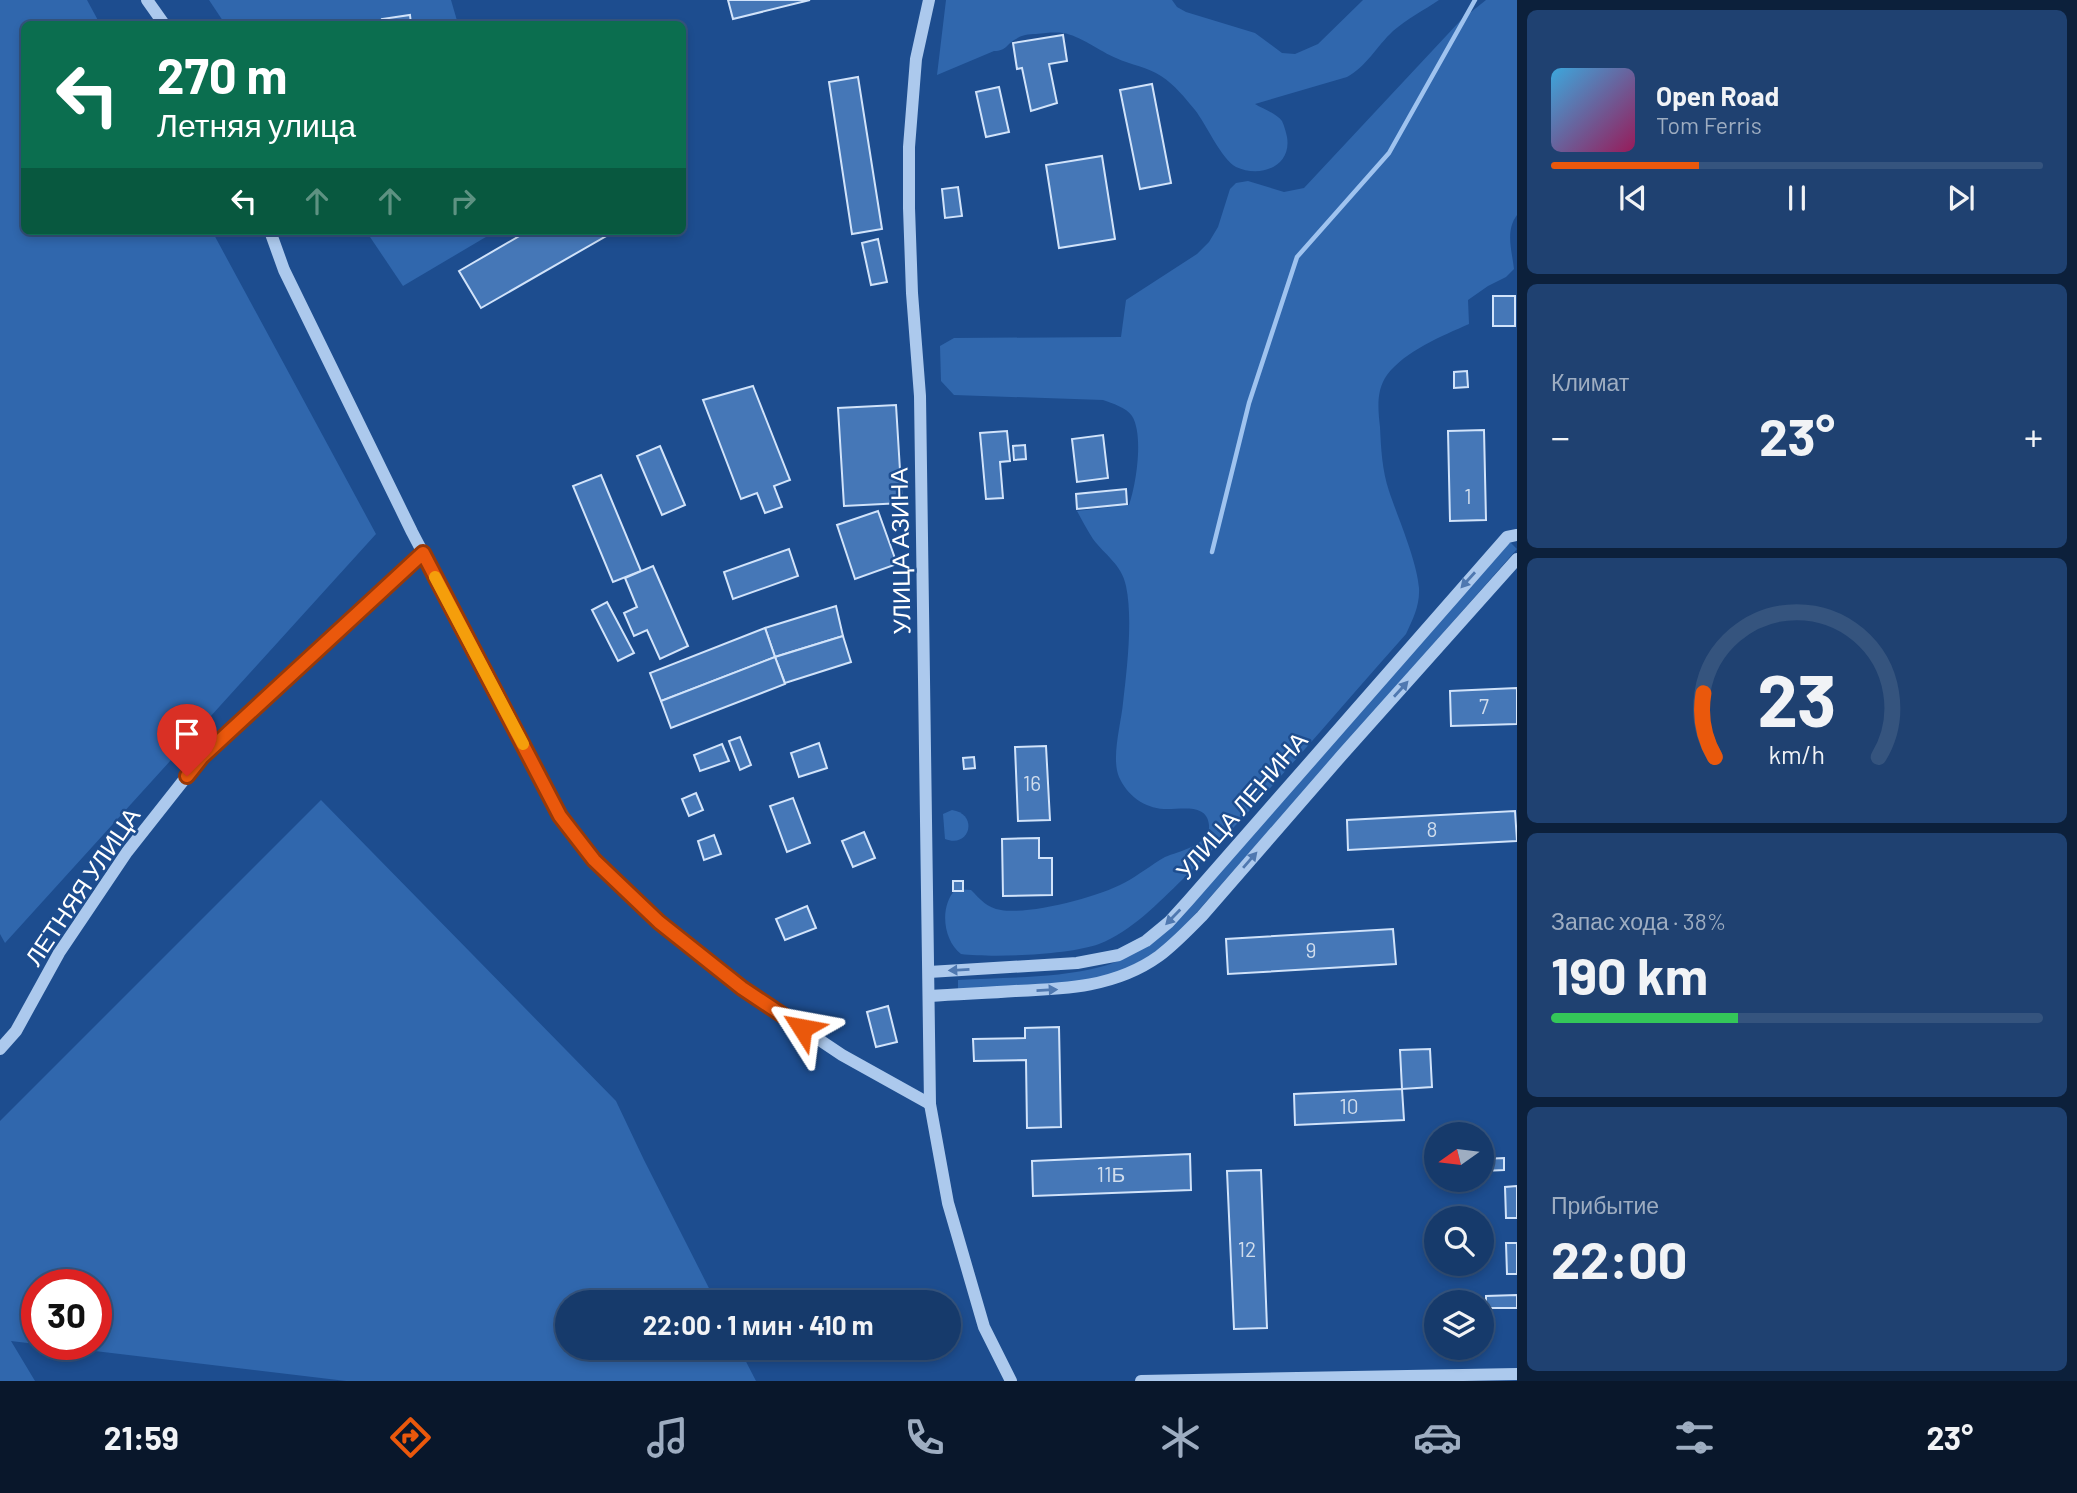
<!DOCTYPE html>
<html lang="ru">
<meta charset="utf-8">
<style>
body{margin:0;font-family:Barlow,sans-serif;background:#1f4171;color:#f1f3f6;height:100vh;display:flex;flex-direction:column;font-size:26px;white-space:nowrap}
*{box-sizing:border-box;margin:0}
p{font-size:23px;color:#9eadc1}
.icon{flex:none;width:38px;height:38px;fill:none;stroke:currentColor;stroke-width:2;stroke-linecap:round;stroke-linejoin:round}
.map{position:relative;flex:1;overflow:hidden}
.details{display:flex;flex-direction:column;gap:10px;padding:10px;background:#0c203b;width:560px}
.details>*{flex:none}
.hud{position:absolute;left:21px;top:21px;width:665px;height:214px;border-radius:10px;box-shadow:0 4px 10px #0003,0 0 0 2px #35547e;background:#0b6e4f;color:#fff;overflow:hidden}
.needle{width:46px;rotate:256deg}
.buttons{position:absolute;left:1424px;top:1122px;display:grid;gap:14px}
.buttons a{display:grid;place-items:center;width:70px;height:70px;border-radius:50%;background:#163a6b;box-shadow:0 4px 10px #0003,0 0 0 2px #35547e;font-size:35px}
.speed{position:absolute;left:21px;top:1269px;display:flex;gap:14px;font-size:35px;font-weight:700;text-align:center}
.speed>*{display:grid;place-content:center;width:91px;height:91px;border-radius:50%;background:#163a6b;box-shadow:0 4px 10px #0003,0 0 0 2px #35547e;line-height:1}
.speed .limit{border:10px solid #d22;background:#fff;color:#111}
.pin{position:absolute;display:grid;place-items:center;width:60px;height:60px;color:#fff;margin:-72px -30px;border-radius:50% 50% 50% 0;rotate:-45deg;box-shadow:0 0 7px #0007}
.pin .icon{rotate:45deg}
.me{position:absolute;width:77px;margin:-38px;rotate:304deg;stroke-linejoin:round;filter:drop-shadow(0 0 5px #0008)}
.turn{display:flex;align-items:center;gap:24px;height:147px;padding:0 21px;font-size:32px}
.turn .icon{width:91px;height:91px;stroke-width:2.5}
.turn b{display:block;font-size:49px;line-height:60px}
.lanes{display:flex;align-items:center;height:66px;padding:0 21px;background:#0003;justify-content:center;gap:35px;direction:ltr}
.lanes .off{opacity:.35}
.big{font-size:52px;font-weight:700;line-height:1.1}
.details .tile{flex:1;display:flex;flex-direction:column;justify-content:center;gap:10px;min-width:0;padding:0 24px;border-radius:10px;background:#1f4171}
.details .dial{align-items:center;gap:0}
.dial svg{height:182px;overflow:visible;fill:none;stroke:#35547e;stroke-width:7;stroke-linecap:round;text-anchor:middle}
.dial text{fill:#f1f3f6;stroke:none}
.song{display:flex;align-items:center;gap:21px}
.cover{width:84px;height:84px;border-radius:10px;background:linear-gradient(135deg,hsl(200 70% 55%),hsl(330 70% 35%))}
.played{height:7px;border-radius:4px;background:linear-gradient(90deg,#ea580c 30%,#35547e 30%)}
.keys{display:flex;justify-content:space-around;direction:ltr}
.heat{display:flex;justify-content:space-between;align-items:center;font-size:38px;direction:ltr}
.charge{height:10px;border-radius:5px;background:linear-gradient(90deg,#34c759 38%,#35547e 0)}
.trip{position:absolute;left:555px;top:1290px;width:406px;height:70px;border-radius:35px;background:#163a6b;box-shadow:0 4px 10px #0003,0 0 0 2px #35547e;font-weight:700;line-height:70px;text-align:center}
.menu{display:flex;height:112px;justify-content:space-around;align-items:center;background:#09172b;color:#9eadc1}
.menu .icon{width:49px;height:49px}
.menu .on{color:#ea580c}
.menu b{font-size:32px;color:#f1f3f6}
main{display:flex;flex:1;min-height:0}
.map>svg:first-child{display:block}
</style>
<main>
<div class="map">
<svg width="1517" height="1381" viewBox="0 0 1517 1381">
<rect width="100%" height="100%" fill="#1d4d8f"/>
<g fill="#3067ad" fill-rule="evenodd">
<polygon points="0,0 87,0 100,24 24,24 24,231 212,231 376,534 5,943 0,934"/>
<polygon points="209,0 451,0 458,24 225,24"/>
<path d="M946,0H1172L1177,7L1186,12L1255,33L1282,53L1295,54L1318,44L1363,0H1439C1424,10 1407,19 1393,31C1377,46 1366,67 1347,77L1255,104C1263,109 1276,113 1282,121C1284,125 1286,132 1287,137C1292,167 1260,178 1236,167C1222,160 1206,124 1195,110C1185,98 1175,85 1161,76C1148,67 1131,65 1116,58C1101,52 1079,35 1063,33C1055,32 1045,33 1036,34C1029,34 1021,35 1016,39C1006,44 1007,51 994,51L937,75Z"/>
<path d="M1486,0H1517V215C1505,231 1512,251 1514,269L1506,277L1488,286L1468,300L1469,324C1442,336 1405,351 1387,375C1376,390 1378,410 1380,427C1381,448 1382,470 1389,491C1398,518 1417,561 1419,588C1420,605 1413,619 1406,634C1333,716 1262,802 1183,879C1158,903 1132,931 1099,944C1069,955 993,958 961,954C943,940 939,906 956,889L971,890C980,899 987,908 1001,910C1030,915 1098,897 1124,883C1139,875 1151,865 1165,857C1179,851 1211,845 1209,825C1207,802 1179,810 1164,809C1144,808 1127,795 1119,777C1111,758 1121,724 1123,703C1127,669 1133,619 1126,586C1122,565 1105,555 1093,539C1087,530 1082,520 1077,511L1129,505C1136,486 1144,435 1132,416C1127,408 1112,403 1103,400L954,395L941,381L940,346L954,338L1121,337L1126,300L1197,254L1209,242L1218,227L1230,189L1236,183L1248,181L1284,192L1304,188L1461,20Z"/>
<polygon points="366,231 496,231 403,286"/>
<path d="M1510,542L1517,549L1198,911C1184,926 1169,944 1151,955C1136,964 1119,973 1103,978C1061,989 1002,987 958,989V980C1004,977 1054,979 1100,967C1118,963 1133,953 1149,944Z"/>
<path d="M321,800L616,1101L644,1160L716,1302H567V1348H739L756,1381H346L11,1341L35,1381H0V1121ZM37,1284H96V1344H37Z"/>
<path d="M952,810C979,814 970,849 945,839L943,814Z"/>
</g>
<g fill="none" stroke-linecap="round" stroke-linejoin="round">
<polyline stroke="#9fc3ef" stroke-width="4.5" points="1212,552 1249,403 1297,257 1389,153 1475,0"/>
</g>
<g fill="#4577b7" stroke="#d1e3fa" stroke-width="2">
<polygon points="728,0 810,0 733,19"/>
<polygon points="410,15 411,24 383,24 382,19"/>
<polygon points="1063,35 1067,61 1049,64 1057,103 1031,111 1022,68 1017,69 1013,43"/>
<polygon points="858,77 882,229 852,234 829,82"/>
<polygon points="1152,84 1171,183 1140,189 1120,90"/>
<polygon points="999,87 1009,132 986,137 976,92"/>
<polygon points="1102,156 1115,239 1059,248 1046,165"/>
<polygon points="958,187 962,216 945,218 942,189"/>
<polygon points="528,231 615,231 481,308 459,271"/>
<polygon points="878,239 887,282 871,285 862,243"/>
<rect x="1493" y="296" width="22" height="30"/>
<polygon points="1467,371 1468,387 1454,388 1454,372"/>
<polygon points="753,386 790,480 774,486 782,507 765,513 757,493 741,499 703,400"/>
<polygon points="896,405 902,503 844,506 838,408"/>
<polygon points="1484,430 1486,520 1450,521 1448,431"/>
<polygon points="1007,431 1010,461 1000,462 1003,498 986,499 980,433"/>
<polygon points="1103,435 1108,478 1077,482 1072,439"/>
<polygon points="1025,445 1026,459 1014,460 1013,446"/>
<polygon points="660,446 685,505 662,515 637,456"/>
<polygon points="601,475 641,571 613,582 573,486"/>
<polygon points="1126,489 1127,504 1077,509 1076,494"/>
<polygon points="878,511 897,564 855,579 837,525"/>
<polygon points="789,549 798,576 733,599 724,572"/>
<polygon points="653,566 688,646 660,659 647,630 634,636 624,613 637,607 625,578"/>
<polygon points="607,602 634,653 618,661 592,610"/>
<polygon points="836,606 843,636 775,657 765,628"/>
<polygon points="765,628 775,657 661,701 650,673"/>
<polygon points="843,636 851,662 785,683 775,657"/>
<polygon points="775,657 785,684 671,728 661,701"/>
<polygon points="1517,688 1517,724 1451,726 1450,691"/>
<polygon points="740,737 751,765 740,770 729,741"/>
<polygon points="819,743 827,768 799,777 791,753"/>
<polygon points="722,744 729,761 700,771 694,755"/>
<polygon points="1046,746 1050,820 1018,821 1015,747"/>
<polygon points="974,757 975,768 964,769 963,758"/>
<polygon points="696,793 703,810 689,816 682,799"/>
<polygon points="793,798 810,843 787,852 770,806"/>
<polygon points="1515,811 1517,841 1348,850 1347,820"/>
<polygon points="864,832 875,858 853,867 842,841"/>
<polygon points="714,835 721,854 704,860 698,841"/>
<polygon points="1039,838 1039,858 1052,858 1052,895 1003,896 1002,839"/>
<rect x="953" y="881" width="10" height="10"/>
<polygon points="807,906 816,928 785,940 776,919"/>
<polygon points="1393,929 1396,964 1228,974 1226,939"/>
<polygon points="888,1006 897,1042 876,1047 867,1012"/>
<polygon points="1059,1027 1061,1127 1027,1128 1026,1060 974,1061 973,1039 1025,1038 1025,1028"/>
<polygon points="1430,1049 1432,1087 1402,1089 1400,1050"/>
<polygon points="1402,1089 1404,1120 1295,1125 1294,1094"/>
<polygon points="1190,1154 1191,1190 1033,1196 1032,1161"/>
<polygon points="1504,1158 1504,1170 1483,1171 1483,1159"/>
<polygon points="1261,1170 1267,1328 1234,1329 1227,1171"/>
<polygon points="1517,1186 1517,1218 1506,1218 1505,1187"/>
<polygon points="1506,1243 1517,1243 1517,1274 1507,1274"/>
<polygon points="1517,1295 1517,1308 1486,1308 1486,1296"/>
</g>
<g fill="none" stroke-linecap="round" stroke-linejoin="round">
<g stroke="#acc9ed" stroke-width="12">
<polyline points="147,0 164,24"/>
<polyline points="929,0 916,59 909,147 909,208 912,293 920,396 930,1104 948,1203 984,1327 1011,1381"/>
<polyline points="270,231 284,270 412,532 560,815 594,860 659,922 742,988 842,1055 930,1104"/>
<polyline points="929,972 1077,963 1119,955 1146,941 1169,922 1188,901 1507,537 1517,535"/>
<path d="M930,996C958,994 987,993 1015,991C1066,989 1116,987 1159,956C1175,944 1188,930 1202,916L1342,755L1517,559"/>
<polyline points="0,1049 16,1031 59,953 127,852 202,757 423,553"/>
<polyline points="1141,1381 1517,1374"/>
</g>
</g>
<defs><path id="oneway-solid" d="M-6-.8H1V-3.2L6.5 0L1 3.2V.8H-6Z" transform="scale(1.75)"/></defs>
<g fill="#4f78b0">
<use href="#oneway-solid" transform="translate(1468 580) rotate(132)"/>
<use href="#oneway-solid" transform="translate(1401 689) rotate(-48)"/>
<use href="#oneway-solid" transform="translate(1250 860) rotate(-49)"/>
<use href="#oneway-solid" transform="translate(1173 917) rotate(134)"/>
<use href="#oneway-solid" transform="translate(959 970) rotate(177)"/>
<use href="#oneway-solid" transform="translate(1047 990) rotate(-3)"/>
</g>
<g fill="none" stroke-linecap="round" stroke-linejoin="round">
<defs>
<polyline id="route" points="187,776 202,757 423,553 560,816 594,860 659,922 742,988 802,1028"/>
</defs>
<use href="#route" stroke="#983908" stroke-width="18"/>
<use href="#route" stroke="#ea580c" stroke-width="12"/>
<polyline stroke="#f59e0b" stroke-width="12" points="435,577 523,744"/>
</g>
<g text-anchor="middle" stroke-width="5" stroke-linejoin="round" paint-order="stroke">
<g font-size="21" fill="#d0dded">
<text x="1468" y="504">1</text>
<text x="1484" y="714">7</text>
<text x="1032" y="791">16</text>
<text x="1432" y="837">8</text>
<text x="1311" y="958">9</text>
<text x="1349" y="1114">10</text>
<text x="1111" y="1182">11Б</text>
<text x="1247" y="1257">12</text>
</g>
<g font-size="24" fill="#fff" stroke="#1d4d8f">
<text transform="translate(901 551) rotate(-91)" y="8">УЛИЦА АЗИНА</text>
<text transform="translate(1242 806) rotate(-49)" y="8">УЛИЦА ЛЕНИНА</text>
<text transform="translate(83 887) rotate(-56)" y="8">ЛЕТНЯЯ УЛИЦА</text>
</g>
</g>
</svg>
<div class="buttons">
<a><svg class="needle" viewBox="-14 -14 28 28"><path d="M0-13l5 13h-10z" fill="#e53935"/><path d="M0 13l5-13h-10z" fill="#9eadc1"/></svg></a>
<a><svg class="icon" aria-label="search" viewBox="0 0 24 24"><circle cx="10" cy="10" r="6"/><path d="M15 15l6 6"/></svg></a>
<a><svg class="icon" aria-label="layers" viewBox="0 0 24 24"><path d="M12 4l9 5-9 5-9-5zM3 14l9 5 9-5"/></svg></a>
</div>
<div class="speed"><div class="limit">30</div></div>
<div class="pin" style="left:187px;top:776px;background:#d93025"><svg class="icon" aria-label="arrive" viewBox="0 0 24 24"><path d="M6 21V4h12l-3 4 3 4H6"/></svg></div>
<svg class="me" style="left:802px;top:1028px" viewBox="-20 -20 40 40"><path d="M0-17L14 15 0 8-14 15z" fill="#ea580c" stroke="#fff" stroke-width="4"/></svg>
<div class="trip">22:00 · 1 мин · 410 m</div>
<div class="hud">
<div class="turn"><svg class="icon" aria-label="left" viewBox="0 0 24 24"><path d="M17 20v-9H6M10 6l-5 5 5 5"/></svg><div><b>270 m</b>Летняя улица</div></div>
<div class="lanes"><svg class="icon" aria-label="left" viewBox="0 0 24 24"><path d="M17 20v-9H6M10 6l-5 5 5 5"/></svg><svg class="icon off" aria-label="ahead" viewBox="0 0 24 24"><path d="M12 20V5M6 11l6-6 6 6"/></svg><svg class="icon off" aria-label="ahead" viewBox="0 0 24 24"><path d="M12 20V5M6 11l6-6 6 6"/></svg><svg class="icon off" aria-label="right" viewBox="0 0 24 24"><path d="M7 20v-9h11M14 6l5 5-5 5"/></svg></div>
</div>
</div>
<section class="details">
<div class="tile">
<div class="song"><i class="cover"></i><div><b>Open Road</b><p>Tom Ferris</p></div></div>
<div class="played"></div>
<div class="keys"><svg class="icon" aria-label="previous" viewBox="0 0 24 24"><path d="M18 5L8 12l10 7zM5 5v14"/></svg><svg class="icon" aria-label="pause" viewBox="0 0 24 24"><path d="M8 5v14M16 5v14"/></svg><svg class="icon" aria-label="next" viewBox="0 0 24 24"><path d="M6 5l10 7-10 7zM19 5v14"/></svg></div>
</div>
<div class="tile"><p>Климат</p>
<div class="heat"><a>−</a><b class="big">23°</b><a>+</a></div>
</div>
<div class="tile dial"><svg viewBox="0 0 100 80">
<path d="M14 69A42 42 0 1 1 86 69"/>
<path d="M14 69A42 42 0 0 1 9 41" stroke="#ea580c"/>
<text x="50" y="56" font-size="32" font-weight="700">23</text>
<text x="50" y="72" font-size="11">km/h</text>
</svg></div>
<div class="tile"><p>Запас хода · 38%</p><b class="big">190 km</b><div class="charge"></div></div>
<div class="tile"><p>Прибытие</p><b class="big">22:00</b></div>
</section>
</main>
<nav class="menu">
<b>21:59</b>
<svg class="icon on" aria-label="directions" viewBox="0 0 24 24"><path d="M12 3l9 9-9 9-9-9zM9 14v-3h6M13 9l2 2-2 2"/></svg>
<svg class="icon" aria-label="music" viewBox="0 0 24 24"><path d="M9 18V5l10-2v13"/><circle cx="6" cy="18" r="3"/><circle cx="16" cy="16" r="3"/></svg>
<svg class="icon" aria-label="phone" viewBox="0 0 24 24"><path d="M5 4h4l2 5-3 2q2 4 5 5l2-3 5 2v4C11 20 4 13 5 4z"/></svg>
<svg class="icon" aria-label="climate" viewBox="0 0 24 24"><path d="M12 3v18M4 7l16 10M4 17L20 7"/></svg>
<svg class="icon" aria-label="car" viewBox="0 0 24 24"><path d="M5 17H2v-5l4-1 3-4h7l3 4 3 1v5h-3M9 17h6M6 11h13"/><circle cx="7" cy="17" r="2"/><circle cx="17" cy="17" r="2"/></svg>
<svg class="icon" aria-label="filters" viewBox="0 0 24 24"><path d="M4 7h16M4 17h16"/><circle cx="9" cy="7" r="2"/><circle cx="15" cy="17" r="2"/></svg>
<b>23°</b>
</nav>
